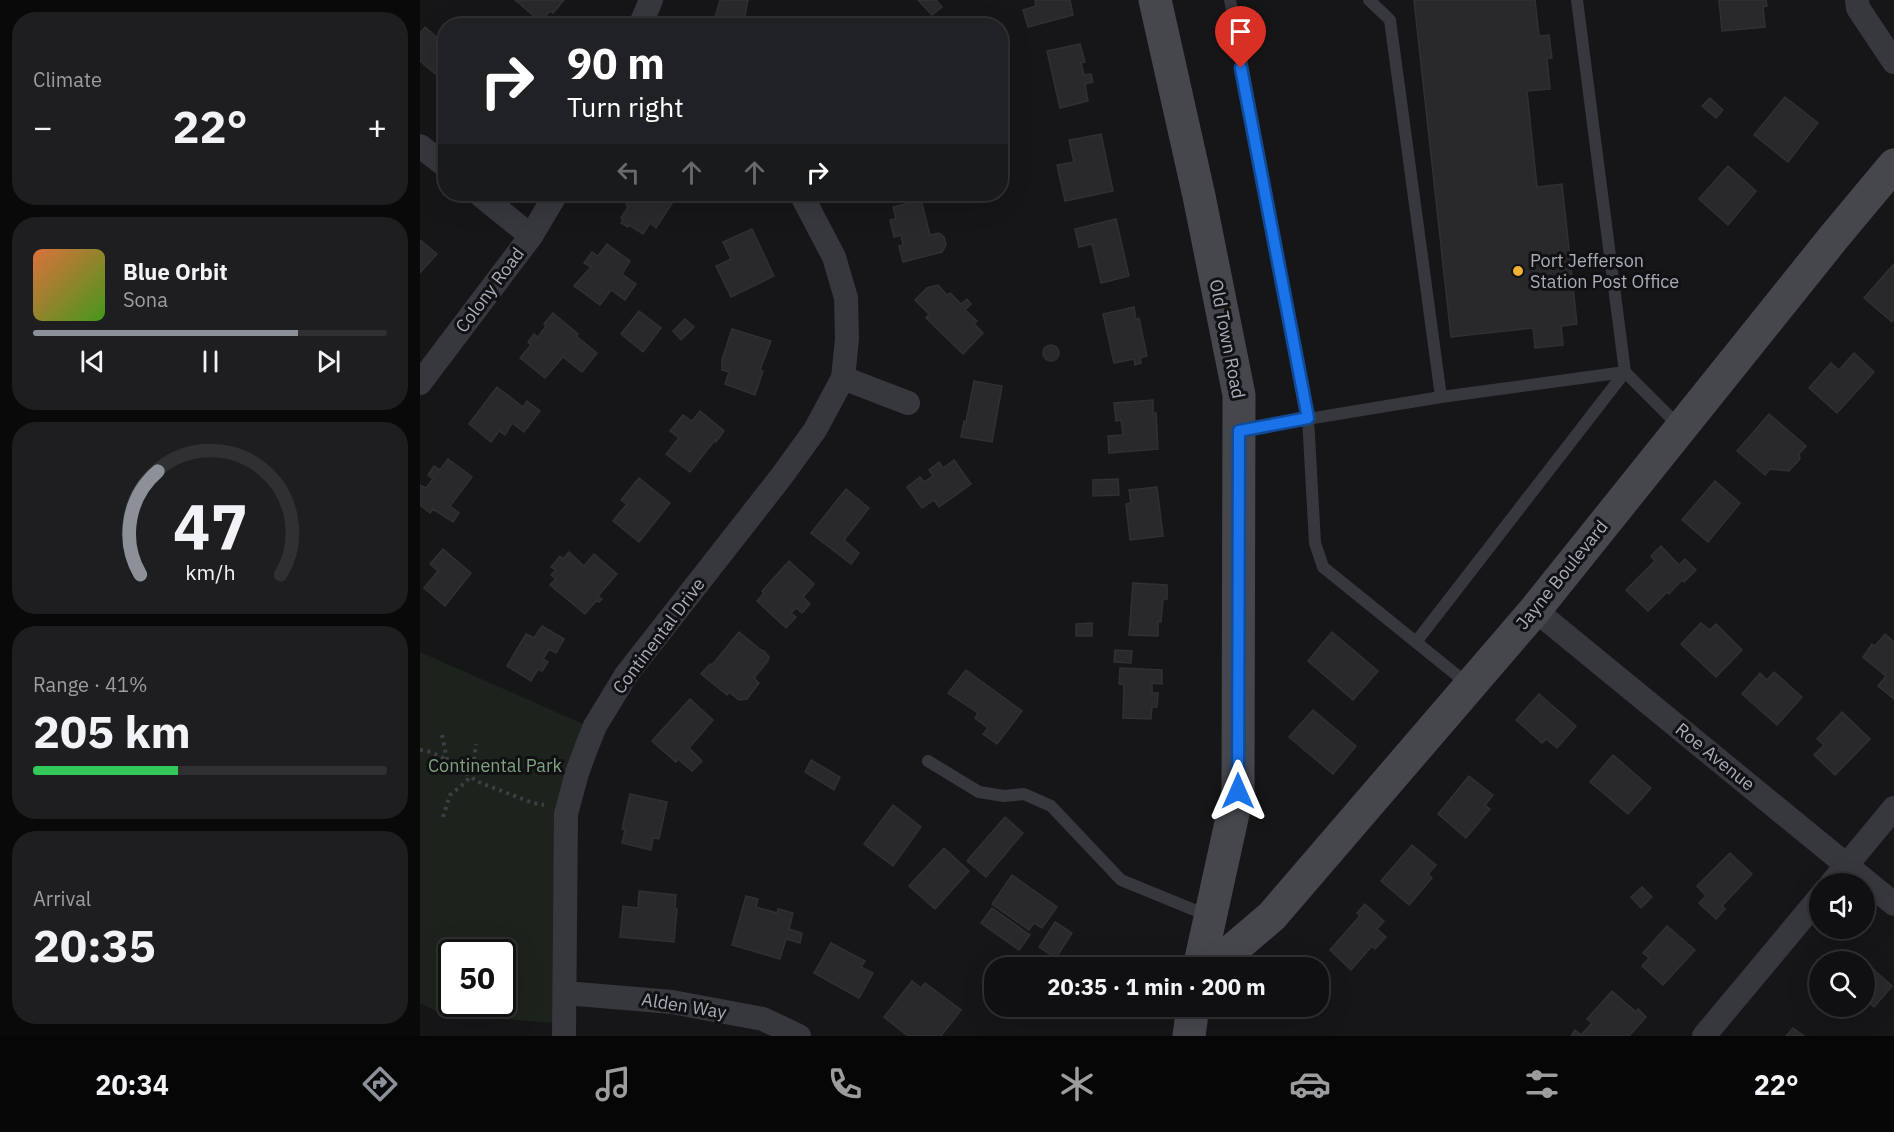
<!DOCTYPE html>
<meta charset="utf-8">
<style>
body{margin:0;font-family:"IBM Plex Sans",sans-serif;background:#1e1e20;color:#f1f3f6;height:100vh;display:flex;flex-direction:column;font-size:22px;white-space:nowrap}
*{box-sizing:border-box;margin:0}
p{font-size:20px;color:#9c9d9f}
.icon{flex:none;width:33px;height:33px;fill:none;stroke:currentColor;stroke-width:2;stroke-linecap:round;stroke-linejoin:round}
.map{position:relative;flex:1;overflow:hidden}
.drawer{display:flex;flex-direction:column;gap:12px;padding:12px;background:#09090a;width:420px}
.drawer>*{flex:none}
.hud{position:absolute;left:18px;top:18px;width:570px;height:183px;border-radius:24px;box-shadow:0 6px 24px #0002,0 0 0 2px #303032;background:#202124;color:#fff;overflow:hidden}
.buttons{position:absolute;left:1389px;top:873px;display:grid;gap:12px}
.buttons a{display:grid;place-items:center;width:66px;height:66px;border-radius:50%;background:#101012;box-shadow:0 6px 24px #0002,0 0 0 2px #303032;font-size:30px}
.speed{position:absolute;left:18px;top:939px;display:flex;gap:12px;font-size:30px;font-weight:700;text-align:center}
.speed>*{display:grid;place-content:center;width:78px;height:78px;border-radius:50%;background:#101012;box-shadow:0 6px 24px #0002,0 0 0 2px #303032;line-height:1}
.speed .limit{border:3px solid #111;border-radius:9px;background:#fff;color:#111}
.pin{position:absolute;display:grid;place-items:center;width:51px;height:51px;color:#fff;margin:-62px -26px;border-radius:50% 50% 50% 0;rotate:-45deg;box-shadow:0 0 6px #0007}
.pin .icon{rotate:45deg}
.me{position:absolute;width:66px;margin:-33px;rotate:0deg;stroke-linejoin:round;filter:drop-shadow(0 0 4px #0008)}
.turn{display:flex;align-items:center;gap:21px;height:126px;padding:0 30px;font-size:27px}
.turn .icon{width:78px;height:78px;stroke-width:2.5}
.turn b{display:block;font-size:42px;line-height:51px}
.lanes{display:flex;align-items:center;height:57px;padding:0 30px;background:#0003;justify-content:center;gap:30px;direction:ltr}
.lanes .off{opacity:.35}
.big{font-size:45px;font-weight:700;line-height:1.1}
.drawer .widget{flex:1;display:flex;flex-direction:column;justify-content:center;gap:9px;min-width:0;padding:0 21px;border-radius:24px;background:#1e1e20}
.drawer .dial{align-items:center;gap:0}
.dial svg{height:156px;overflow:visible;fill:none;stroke:#303032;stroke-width:7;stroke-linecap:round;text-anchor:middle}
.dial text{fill:#f1f3f6;stroke:none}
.song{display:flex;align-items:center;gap:18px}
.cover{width:72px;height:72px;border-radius:9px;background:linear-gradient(135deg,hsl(20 70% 55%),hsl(100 70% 35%))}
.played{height:6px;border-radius:3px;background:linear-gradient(90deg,#8c9099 75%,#303032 75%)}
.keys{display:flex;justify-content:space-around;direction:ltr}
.heat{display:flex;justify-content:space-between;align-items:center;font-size:33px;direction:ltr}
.charge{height:9px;border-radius:4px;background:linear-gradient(90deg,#34c759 41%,#303032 0)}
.trip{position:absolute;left:564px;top:957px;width:345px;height:60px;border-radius:24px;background:#101012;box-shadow:0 6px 24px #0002,0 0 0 2px #303032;font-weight:700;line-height:60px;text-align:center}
.tabs{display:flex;height:96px;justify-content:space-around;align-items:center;background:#060607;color:#9c9d9f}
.tabs .icon{width:42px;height:42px}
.tabs .active{color:#8c9099}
.tabs b{font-size:27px;color:#f1f3f6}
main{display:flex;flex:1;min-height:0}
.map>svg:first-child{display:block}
</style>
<main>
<section class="drawer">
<div class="widget"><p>Climate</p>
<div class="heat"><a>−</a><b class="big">22°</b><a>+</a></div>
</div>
<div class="widget">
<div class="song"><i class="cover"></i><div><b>Blue Orbit</b><p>Sona</p></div></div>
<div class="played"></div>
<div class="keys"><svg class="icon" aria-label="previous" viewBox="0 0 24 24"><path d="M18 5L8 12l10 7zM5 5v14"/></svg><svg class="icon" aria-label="pause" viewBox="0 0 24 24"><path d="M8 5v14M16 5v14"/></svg><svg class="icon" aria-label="next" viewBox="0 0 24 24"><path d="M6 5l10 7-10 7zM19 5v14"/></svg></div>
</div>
<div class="widget dial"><svg viewBox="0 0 100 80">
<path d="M14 69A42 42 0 1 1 86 69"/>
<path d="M14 69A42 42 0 0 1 23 16" stroke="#8c9099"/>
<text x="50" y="56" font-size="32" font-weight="700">47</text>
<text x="50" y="72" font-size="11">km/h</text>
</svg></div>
<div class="widget"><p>Range · 41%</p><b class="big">205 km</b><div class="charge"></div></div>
<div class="widget"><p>Arrival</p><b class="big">20:35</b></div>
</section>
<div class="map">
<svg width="1474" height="1036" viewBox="0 0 1474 1036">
<rect width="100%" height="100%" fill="#161618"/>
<path fill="#1c231d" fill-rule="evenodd" d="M0,652L170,727L139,807V1023L24,1015L0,1003ZM32,952H82V1004H32Z"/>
<g fill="#29292c" stroke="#303034" stroke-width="1.5">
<polygon points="95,0 144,0 133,13 130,11 121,22"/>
<polygon points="300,0 328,0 323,26 299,26 300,23 294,21"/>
<polygon points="498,0 516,0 522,7 512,15"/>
<polygon points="615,0 650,0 653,15 608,27 603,10 616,6"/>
<polygon points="994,0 1115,0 1119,36 1129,35 1132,58 1127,58 1130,89 1107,91 1117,187 1142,184 1157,324 1141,326 1143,345 1115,348 1113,328 1031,337"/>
<polygon points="1299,0 1346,0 1347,6 1343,7 1345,27 1302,31"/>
<polygon points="5,27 26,45 26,83 0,61 0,33"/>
<polygon points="660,44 665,62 661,63 664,75 671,74 673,82 665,84 668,101 640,108 627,51"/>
<polygon points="1365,97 1398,123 1368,162 1334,135"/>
<polygon points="1290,98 1303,110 1296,118 1282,106"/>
<polygon points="681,134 693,191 645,201 637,165 654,162 649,140"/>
<polygon points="1308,166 1336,191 1308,225 1279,199"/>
<polygon points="213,194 258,194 236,228 230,223 223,234 209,225 208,227 201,223 203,220 201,218 208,207 206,205"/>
<polygon points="501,200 510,235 519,233 524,237 526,245 522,252 483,262 479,246 483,245 481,235 474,237 470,220 476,219 473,207"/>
<polygon points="696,219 709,276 681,283 672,244 659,247 655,229"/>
<polygon points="332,229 354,276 311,297 296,266 311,259 303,242"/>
<polygon points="0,240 17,254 0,273"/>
<polygon points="187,244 210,261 202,274 216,284 205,300 191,290 180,305 154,286 171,267 164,263 172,252 178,256"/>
<polygon points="1474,264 1474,319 1472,322 1444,298"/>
<polygon points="518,285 527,295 530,293 541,304 547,299 551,304 545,310 557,321 554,324 563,333 543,354 506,318 509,314 495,300 507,288"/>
<polygon points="714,307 716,320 719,318 727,356 720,358 721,363 715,365 714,359 694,363 683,314"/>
<polygon points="219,311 241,328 223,352 201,334"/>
<polygon points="133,313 158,334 156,336 177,353 162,372 143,357 125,378 100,358 111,345 108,342 114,334 118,337 126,326 124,324"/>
<polygon points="265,319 274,327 261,340 253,331"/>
<polygon points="312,329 351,341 340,370 343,371 335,395 305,384 309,372 302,370 302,359"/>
<circle cx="631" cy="353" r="8"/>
<polygon points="1434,353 1454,372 1417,413 1389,388 1411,363 1419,370"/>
<polygon points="554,381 582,386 572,442 541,437 544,421 546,422"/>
<polygon points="77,387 103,407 107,401 120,411 104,432 92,423 85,435 79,431 71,442 49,424"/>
<polygon points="733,400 733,413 736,413 738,449 689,453 688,436 703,435 701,420 696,421 694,403"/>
<polygon points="280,411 304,431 296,442 295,440 270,472 246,454 259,438 250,431 263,415 272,421"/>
<polygon points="1349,414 1386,446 1379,454 1380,459 1369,471 1350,469 1345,475 1317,451"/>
<polygon points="28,459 52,477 30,506 39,513 33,522 13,509 10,513 0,505 0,485 6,488 13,479 8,475 14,466 20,470"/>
<polygon points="534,460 551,484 519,507 514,500 502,508 487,487 500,477 504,482 513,476 509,470 519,462 523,468"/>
<polygon points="219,478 250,503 219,542 193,521 207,504 201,500"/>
<polygon points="698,479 699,495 673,496 673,480"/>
<polygon points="1295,481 1320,503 1288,542 1262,520"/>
<polygon points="737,487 743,536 710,540 706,504 711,503 709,490"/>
<polygon points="426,489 449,508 424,540 439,553 431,564 391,533"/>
<polygon points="1241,546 1259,565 1265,559 1276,570 1264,582 1262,580 1249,594 1247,592 1228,611 1206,590 1235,561 1231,556"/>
<polygon points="23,549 51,573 25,606 4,588 18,571 10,564"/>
<polygon points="149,552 164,566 174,554 197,574 178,596 182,599 179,602 176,601 165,614 130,585 136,579 131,575 136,570 131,567 140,556 143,559"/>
<polygon points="369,561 394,584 383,597 390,604 382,613 376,608 371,613 376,617 366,628 337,601 344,593 342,591"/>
<polygon points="713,583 747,585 747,599 743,599 741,622 738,622 738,636 709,635"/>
<polygon points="672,623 672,636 656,636 656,624"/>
<polygon points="1281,623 1290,630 1296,624 1322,650 1296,677 1261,644"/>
<polygon points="122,626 144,639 136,653 129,649 123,659 128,662 122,671 118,669 111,681 87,666 106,634 114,638"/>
<polygon points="319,632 341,650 344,651 349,657 348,661 334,678 339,683 327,699 319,700 309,692 307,695 281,674 290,664 292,665"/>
<polygon points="912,632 958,671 933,700 888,661"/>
<polygon points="1465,634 1474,642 1474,699 1458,686 1466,676 1443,657 1452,644 1455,646"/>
<polygon points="695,650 712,651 711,663 694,662"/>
<polygon points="700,668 742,670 742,684 732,683 732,693 738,693 737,707 732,707 731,719 703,718 704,685 699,684"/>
<polygon points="546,670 602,711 577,744 563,734 568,728 555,718 558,713 528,693"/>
<polygon points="1354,672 1382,697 1357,725 1322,694 1340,673 1347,680"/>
<polygon points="1119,694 1156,726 1137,748 1126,739 1122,743 1096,720"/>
<polygon points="270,699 293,720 269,748 282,761 272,771 258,759 256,762 232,741"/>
<polygon points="893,710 936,746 913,774 869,737"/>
<polygon points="1422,712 1450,739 1415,775 1394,755 1404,745 1397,739"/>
<polygon points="1193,755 1231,788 1208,814 1170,782"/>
<polygon points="391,760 420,777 414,790 385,772"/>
<polygon points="1049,776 1073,795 1065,805 1070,809 1046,838 1018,814"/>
<polygon points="210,794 247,802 239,839 233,838 231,850 202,843 205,830 202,829"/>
<polygon points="473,805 501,827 473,866 444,844"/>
<polygon points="585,817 603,833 566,877 547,861"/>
<polygon points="992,845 1016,865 1008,874 1012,878 989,905 961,881"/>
<polygon points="524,848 549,871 515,909 489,886"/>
<polygon points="1310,853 1332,874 1302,906 1305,909 1296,919 1279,903 1286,896 1277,886"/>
<polygon points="592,875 637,907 622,928 614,923 609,930 572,904"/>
<polygon points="1222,887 1232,897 1221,908 1211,897"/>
<polygon points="219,891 256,895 255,908 257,909 254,942 200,937 203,906 218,908"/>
<polygon points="326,896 338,899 336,907 357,913 358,909 373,913 369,929 382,933 380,943 366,939 360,959 312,945"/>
<polygon points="945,904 964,921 957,929 966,937 955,949 952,946 931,970 910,950 940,916 937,913"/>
<polygon points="572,908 610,935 599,950 561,923"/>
<polygon points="635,922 652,933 636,958 619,947"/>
<polygon points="1247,926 1275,950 1243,985 1222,966 1229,958 1223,953"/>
<polygon points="411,943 445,961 441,967 453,973 439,998 394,973"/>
<polygon points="1436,954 1472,986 1454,1007 1446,1000 1444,1001 1444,962 1429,962"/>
<polygon points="492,981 501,988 505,983 541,1010 521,1036 488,1036 464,1017"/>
<polygon points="1192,991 1216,1012 1218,1009 1226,1017 1209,1036 1151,1036 1155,1030 1161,1035 1172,1023 1167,1019"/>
<polygon points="1373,1028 1384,1036 1366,1036"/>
</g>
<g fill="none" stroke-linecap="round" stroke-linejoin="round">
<g stroke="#3d3f44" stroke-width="4" stroke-dasharray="3 4.5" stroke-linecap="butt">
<polyline points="22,735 27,760"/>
<polyline points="0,750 11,752 37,765 56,781 113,803 124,805"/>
<polyline points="23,817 30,795 47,781 54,761 56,744"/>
</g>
<g stroke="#37383d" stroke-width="12">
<polyline points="810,0 888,418 895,543 903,567 1049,685"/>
<polyline points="949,0 970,20 1021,397"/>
<polyline points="821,430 1021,397 1205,372 1157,0"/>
<polyline points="996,642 1205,372 1260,427"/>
<polyline points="508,761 559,792 584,796 604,794 631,806 701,880 789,916"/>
</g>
<g stroke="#37383d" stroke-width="24">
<polyline points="1437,0 1438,8 1474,62"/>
<polyline points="220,26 231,0"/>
<polyline points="0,146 26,166"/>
<polyline points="59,194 111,236"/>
<polyline points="423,378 488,403"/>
<polyline points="0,383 111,236 136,194"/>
<polyline points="1115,610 1474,904"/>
<polyline points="1411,884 1474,808"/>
<polyline points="145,993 252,1002 343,1019 379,1036"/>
<polyline points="144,1036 146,814 157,773 167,746 175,726 206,675 361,477 395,430 423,378 427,339 426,298 414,257 381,194"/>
<polyline points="1284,1036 1400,897"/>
</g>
<g stroke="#45474d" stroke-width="33">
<polyline points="735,0 779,196 819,395 818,791 779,968"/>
<polyline points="791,968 852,916 1115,610 1414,237 1474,165"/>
<polyline points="769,1036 773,1006"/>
</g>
</g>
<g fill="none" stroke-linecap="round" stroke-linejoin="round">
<defs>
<polyline id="route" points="818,791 819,431 888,418 821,68"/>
</defs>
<use href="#route" stroke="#114b97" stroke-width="15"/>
<use href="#route" stroke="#1a73e8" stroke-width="10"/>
</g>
<circle fill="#f2b134" stroke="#111113" stroke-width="2" cx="1098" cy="271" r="6"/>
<g text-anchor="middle" stroke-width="6" stroke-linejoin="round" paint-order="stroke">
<g font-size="18" fill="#a8adb8" stroke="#111113" text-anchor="start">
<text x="1110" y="267">Port Jefferson<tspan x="1110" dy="21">Station Post Office</tspan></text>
</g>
<g font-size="18" fill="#a8adb8" stroke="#111113">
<text transform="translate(70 290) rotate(-53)" y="6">Colony Road</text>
<text transform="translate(807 339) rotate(79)" y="6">Old Town Road</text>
<text transform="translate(1142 575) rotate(-51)" y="6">Jayne Boulevard</text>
<text transform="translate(239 636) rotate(-53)" y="6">Continental Drive</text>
<text transform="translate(1295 757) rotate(39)" y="6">Roe Avenue</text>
<text transform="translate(264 1006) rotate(9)" y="6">Alden Way</text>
</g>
<g font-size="18" fill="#7fa381" stroke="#111113">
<text x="75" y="772">Continental Park</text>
</g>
</g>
</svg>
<div class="buttons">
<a><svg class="icon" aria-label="sound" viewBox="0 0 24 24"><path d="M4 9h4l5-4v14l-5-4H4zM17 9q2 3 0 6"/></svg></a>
<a><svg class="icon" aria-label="search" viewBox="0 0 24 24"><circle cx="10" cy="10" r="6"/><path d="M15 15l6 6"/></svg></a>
</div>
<div class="speed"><div class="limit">50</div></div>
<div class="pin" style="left:821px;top:68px;background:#d93025"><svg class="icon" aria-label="arrive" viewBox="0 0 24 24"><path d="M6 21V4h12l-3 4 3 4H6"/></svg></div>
<svg class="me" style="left:818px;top:791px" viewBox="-20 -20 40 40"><path d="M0-17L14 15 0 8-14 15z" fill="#1a73e8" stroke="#fff" stroke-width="4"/></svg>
<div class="trip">20:35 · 1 min · 200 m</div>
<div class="hud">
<div class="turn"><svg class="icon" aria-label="right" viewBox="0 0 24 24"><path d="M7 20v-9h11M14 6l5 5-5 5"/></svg><div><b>90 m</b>Turn right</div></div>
<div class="lanes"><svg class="icon off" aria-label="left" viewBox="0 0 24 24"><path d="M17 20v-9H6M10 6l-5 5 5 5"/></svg><svg class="icon off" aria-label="ahead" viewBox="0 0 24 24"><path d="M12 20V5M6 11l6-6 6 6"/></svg><svg class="icon off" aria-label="ahead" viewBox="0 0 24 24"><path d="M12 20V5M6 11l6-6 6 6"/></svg><svg class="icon" aria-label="right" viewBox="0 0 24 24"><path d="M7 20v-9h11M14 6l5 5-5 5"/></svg></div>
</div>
</div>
</main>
<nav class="tabs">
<b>20:34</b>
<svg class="icon active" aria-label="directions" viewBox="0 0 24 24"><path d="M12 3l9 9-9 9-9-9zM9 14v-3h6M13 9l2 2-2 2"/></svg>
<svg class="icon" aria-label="music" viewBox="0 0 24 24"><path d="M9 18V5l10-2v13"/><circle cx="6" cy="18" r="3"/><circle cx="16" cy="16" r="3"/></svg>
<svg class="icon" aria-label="phone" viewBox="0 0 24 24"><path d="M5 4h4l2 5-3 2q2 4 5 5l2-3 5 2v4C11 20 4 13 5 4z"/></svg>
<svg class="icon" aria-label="climate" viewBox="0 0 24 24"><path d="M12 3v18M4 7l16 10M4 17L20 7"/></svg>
<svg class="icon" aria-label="car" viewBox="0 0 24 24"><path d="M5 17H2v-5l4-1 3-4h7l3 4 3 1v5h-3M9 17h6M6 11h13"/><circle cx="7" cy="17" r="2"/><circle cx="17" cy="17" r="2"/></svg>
<svg class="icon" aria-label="filters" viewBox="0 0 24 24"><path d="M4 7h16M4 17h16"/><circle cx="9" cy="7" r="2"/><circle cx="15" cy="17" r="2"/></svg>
<b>22°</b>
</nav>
